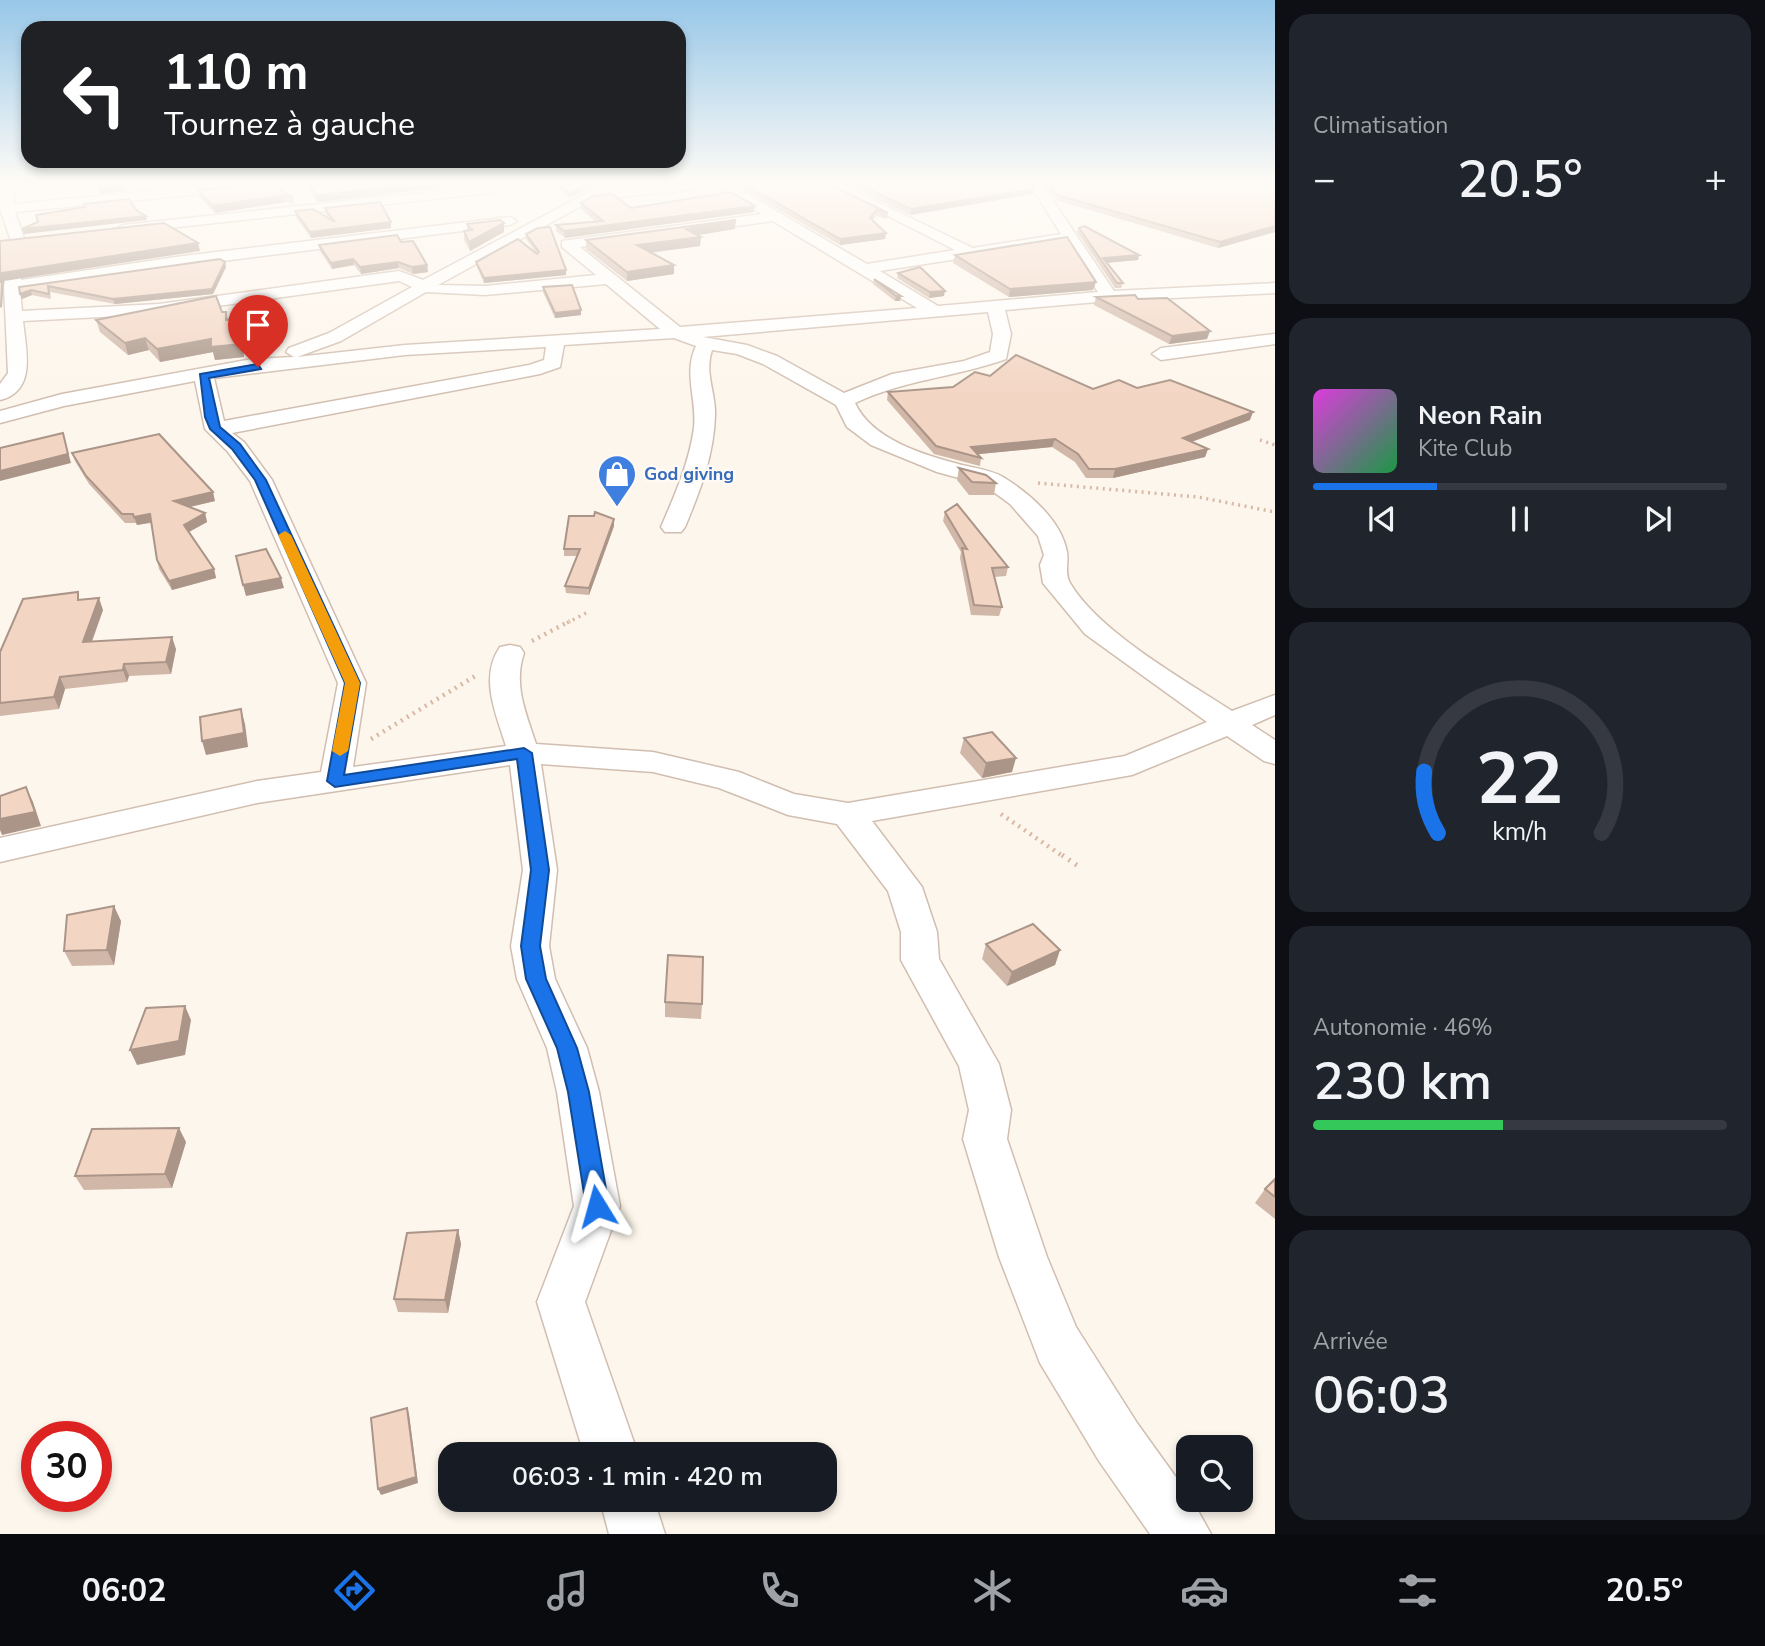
<!DOCTYPE html>
<html lang="fr">
<meta charset="utf-8">
<style>
body{margin:0;font-family:"Nunito Sans",sans-serif;background:#20242c;color:#f1f3f6;height:100vh;display:flex;flex-direction:column;font-size:26px;white-space:nowrap}
*{box-sizing:border-box;margin:0}
p{font-size:23px;color:#9ea1a6}
.icon{flex:none;width:38px;height:38px;fill:none;stroke:currentColor;stroke-width:2;stroke-linecap:round;stroke-linejoin:round}
.map{position:relative;flex:1;overflow:hidden}
.sheet{display:flex;flex-direction:column;gap:14px;padding:14px;background:#0d0f14;width:490px}
.sheet>*{flex:none}
.hud{position:absolute;left:21px;top:21px;width:665px;height:147px;border-radius:21px;box-shadow:0 4px 10px #0003;background:#202124;color:#fff;overflow:hidden}
.buttons{position:absolute;left:1176px;top:1435px;display:grid;gap:14px}
.buttons a{display:grid;place-items:center;width:77px;height:77px;border-radius:14px;background:#171b24;box-shadow:0 4px 10px #0003;font-size:35px}
.speed{position:absolute;left:21px;top:1421px;display:flex;gap:14px;font-size:35px;font-weight:700;text-align:center}
.speed>*{display:grid;place-content:center;width:91px;height:91px;border-radius:50%;background:#171b24;box-shadow:0 4px 10px #0003;line-height:1}
.speed .limit{border:10px solid #d22;background:#fff;color:#111}
.pin{position:absolute;display:grid;place-items:center;width:60px;height:60px;color:#fff;margin:-72px -30px;border-radius:50% 50% 50% 0;rotate:-45deg;box-shadow:0 0 7px #0007}
.pin .icon{rotate:45deg}
.me{position:absolute;width:77px;margin:-38px;rotate:352deg;stroke-linejoin:round;filter:drop-shadow(0 0 5px #0008)}
.turn{display:flex;align-items:center;gap:24px;height:147px;padding:0 28px;font-size:32px}
.turn .icon{width:91px;height:91px;stroke-width:2.5}
.turn b{display:block;font-size:49px;line-height:60px}
.big{font-size:52px;font-weight:600;line-height:1.1}
.sheet .card{flex:1;display:flex;flex-direction:column;justify-content:center;gap:10px;min-width:0;padding:0 24px;border-radius:21px;background:#20242c}
.sheet .dial{align-items:center;gap:0}
.dial svg{height:182px;overflow:visible;fill:none;stroke:#363941;stroke-width:7;stroke-linecap:round;text-anchor:middle}
.dial text{fill:#f1f3f6;stroke:none}
.song{display:flex;align-items:center;gap:21px}
.cover{width:84px;height:84px;border-radius:10px;background:linear-gradient(135deg,hsl(300 70% 55%),hsl(140 70% 35%))}
.played{height:7px;border-radius:4px;background:linear-gradient(90deg,#1a73e8 30%,#363941 30%)}
.keys{display:flex;justify-content:space-around;direction:ltr}
.heat{display:flex;justify-content:space-between;align-items:center;font-size:38px;direction:ltr}
.charge{height:10px;border-radius:5px;background:linear-gradient(90deg,#34c759 46%,#363941 0)}
.trip{position:absolute;left:438px;top:1442px;width:399px;height:70px;border-radius:21px;background:#171b24;box-shadow:0 4px 10px #0003;font-weight:600;line-height:70px;text-align:center}
.dock{display:flex;height:112px;justify-content:space-around;align-items:center;background:#090b0e;color:#9ea1a6}
.dock .icon{width:49px;height:49px}
.dock .active{color:#1a73e8}
.dock b{font-size:32px;color:#f1f3f6}
main{display:flex;flex:1;min-height:0}
.map>svg:first-child{display:block}
</style>
<main>
<div class="map">
<svg width="1275" height="1534" viewBox="0 0 1275 1534">
<rect width="100%" height="100%" fill="#fdf6ec"/>
<g fill="none" stroke-linecap="round" stroke-linejoin="round">
<defs>
<g id="minor">
<path d="M1,183H13L14,204L239,183H281L275,187L15,212L25,241L21,280L183,256L510,217L517,221L510,225L183,266L20,290L22,311L159,304L399,271L423,280L606,183H621L611,190L685,183H728L867,264L955,250L823,183H838L973,248L1061,234L1029,183H1041L1114,291L1275,283V293L1109,301L1005,310L1011,334L1006,359C956,377 903,380 855,403C872,440 924,455 962,465C975,468 991,470 1003,477C1029,493 1061,520 1067,552C1069,562 1064,572 1070,583C1099,632 1183,679 1232,711L1275,695V715L1252,725L1275,740V764L1264,761L1227,736L1132,775L872,821L922,887L937,932L939,959L999,1064L1011,1110L1007,1139L1047,1257L1076,1327L1137,1423L1188,1494V1500H1192L1211,1534H1150L1099,1461L1040,1363L999,1257L963,1139L969,1110L959,1066L901,960V932L888,891L837,824L788,815L719,788L653,772L541,764L557,870L549,946L555,979L587,1048L599,1092L620,1206L585,1302L638,1454H584L537,1302L574,1206L557,1092L547,1048L517,979L511,946L523,870L510,765L257,803L0,862V838L257,781L321,772L338,683L250,481L228,452L205,429L195,381L64,406L0,423V411L62,394L252,359L294,357L286,352L289,348L329,333L412,287L399,281L159,314L23,321C26,350 37,391 0,400V384L8,373L4,286L11,241L0,209ZM717,187L762,214L562,241V247L596,275L485,286L438,285L592,200ZM773,221L917,308L680,327L580,247ZM1066,242L1098,292L938,306L880,271ZM606,284L660,329L405,345L297,357L341,341L426,292L485,295ZM988,312L993,334L990,352L964,361L892,374L844,393L777,356L747,345L703,337ZM674,338L696,346C683,373 697,399 694,428C689,463 675,495 661,527L665,532H681L685,527C700,491 714,455 715,415C716,393 704,373 712,350L737,354L763,364L836,405L847,427L871,445L937,472L984,485L1010,504L1038,536L1044,555L1040,565L1043,583L1085,634L1207,722L1125,756L848,803L794,794L739,772L653,752L536,744C526,713 513,685 524,653L520,647L510,645L500,647C479,677 496,714 506,746L353,767L366,683L272,480L244,442L232,433L540,374L560,367L564,345ZM546,347L544,360L529,365L224,421L214,378L405,355Z"/>
<polygon points="494,185 501,189 499,192 123,233 116,229 123,225"/>
<polygon points="1275,334 1275,344 1161,360 1152,354 1161,348"/>
<polygon points="600,1500 654,1500 665,1534 609,1534"/>
</g>
</defs>
<use href="#minor" stroke="#d1beb0" stroke-width="3"/>
<g stroke="#d9b8a5" stroke-width="3.5" stroke-dasharray="2 4.5" stroke-linecap="butt">
<polyline points="1260,440 1275,445"/>
<polyline points="1038,483 1198,497 1275,512"/>
<polyline points="567,623 588,612"/>
</g>
<g stroke="#d9b8a5" stroke-width="4.5" stroke-dasharray="2 5" stroke-linecap="butt">
<polyline points="532,641 570,621"/>
<polyline points="371,739 477,675"/>
<polyline points="1001,814 1064,857"/>
</g>
<polyline stroke="#d9b8a5" stroke-width="5" stroke-dasharray="2 6" stroke-linecap="butt" points="1062,855 1078,866"/>
<use href="#minor" fill="#fff" fill-rule="evenodd"/>
</g>
<g fill="#d1b7a8">
<polygon points="269,183 293,197 295,204 286,202 215,213 199,197 198,190"/>
<polygon points="551,183 593,183 593,186 569,198"/>
<polygon points="732,183 827,183 888,213 887,219 876,216 873,220 886,233 885,239 840,245"/>
<polygon points="843,183 1031,183 1034,189 1033,194 910,215"/>
<polygon points="1043,183 1275,183 1275,232 1218,248 1056,200"/>
<polygon points="309,185 448,187 317,202 310,192"/>
<polygon points="581,203 631,208 754,212 565,238 556,231 556,225 596,222 581,209"/>
<polygon points="325,208 391,222 391,228 311,238 296,217 295,211 330,219 326,214"/>
<polygon points="467,224 504,232 470,251 464,240 464,231 467,230"/>
<polygon points="1079,228 1139,255 1138,260 1107,263 1123,283 1121,288 1115,288 1077,232"/>
<polygon points="735,229 698,235 700,246 651,253 674,274 627,281 586,249 586,240"/>
<polygon points="526,234 566,275 484,283 477,267 476,262 537,254 526,239"/>
<polygon points="401,242 427,265 428,272 413,274 399,268 361,274 354,265 332,269 320,251 319,245"/>
<polygon points="955,255 1096,282 1093,290 1009,297 953,263"/>
<polygon points="225,262 226,267 213,294 115,304 50,292 51,299 32,295 22,299 19,287"/>
<polygon points="898,273 944,296 929,298 897,278"/>
<polygon points="874,279 901,296 900,301 895,301 873,284"/>
<polygon points="543,287 581,315 555,318 543,292"/>
<polygon points="1096,297 1138,299 1207,339 1169,344 1094,305"/>
<polygon points="226,312 228,319 241,331 244,357 215,360 213,352 160,362 149,350 128,355 100,332 96,320"/>
<polygon points="990,376 1093,389 1137,388 1250,420 1192,442 1208,449 1205,457 1113,478 1086,478 1075,462 1052,447 978,454 981,458 980,466 934,454 887,400 888,392 953,387"/>
<polygon points="72,453 215,501 189,507 205,513 207,522 189,532 214,569 216,578 172,590 159,569 157,560 151,523 137,525 136,523 125,523 89,484 75,461"/>
<polygon points="959,468 996,483 994,495 969,495 957,480"/>
<polygon points="945,512 1008,567 1006,576 994,577 1002,607 999,616 971,615 960,558 961,552 943,521"/>
<polygon points="614,519 614,526 589,595 566,593 565,586 578,556 564,556 564,549"/>
<polygon points="81,600 103,610 92,642 176,649 171,674 129,676 127,682 65,689 59,709 0,716 0,652"/>
<polygon points="964,738 1012,772 982,778 960,753"/>
<polygon points="121,921 114,965 72,966 64,951"/>
<polygon points="986,944 1060,950 1055,965 1007,986 982,959"/>
<polygon points="665,1002 702,1004 701,1019 665,1017"/>
<polygon points="186,1142 172,1188 84,1190 75,1176"/>
<polygon points="1275,1179 1275,1219 1255,1203 1265,1189"/>
<polygon points="458,1230 461,1244 448,1313 398,1312 394,1299"/>
</g>
<g fill="#aa9588">
<polygon points="123,183 125,191 100,194 98,185"/>
<polygon points="431,183 448,183 448,187 317,202 316,195"/>
<polygon points="590,183 593,183 593,186 569,198 569,193"/>
<polygon points="1034,189 1033,194 910,215 911,209"/>
<polygon points="285,195 286,202 215,213 213,206"/>
<polygon points="755,206 754,212 565,238 564,231"/>
<polygon points="146,216 147,220 24,234 22,229"/>
<polygon points="736,220 735,229 686,237 686,229"/>
<polygon points="391,222 391,228 311,238 310,232"/>
<polygon points="504,223 504,232 470,251 469,242"/>
<polygon points="1275,226 1275,232 1218,248 1220,242"/>
<polygon points="886,233 885,239 840,245 840,239"/>
<polygon points="701,237 700,246 637,254 637,245"/>
<polygon points="198,243 200,251 4,281 2,307 0,308 1,273"/>
<polygon points="1139,255 1138,260 1102,263 1103,258"/>
<polygon points="353,259 354,265 332,269 331,263"/>
<polygon points="225,262 226,267 213,294 115,304 113,299"/>
<polygon points="398,262 399,268 361,274 360,267"/>
<polygon points="427,265 428,272 413,274 412,267"/>
<polygon points="674,265 674,274 627,281 627,272"/>
<polygon points="566,270 566,275 484,283 484,278"/>
<polygon points="1096,282 1093,290 1009,297 1010,289"/>
<polygon points="31,290 32,295 22,299 20,294"/>
<polygon points="945,291 944,296 929,298 930,292"/>
<polygon points="896,296 901,296 900,301 895,301"/>
<polygon points="581,310 581,315 555,318 555,313"/>
<polygon points="238,318 241,331 244,357 215,360 213,352 160,362 157,349"/>
<polygon points="1210,331 1207,339 1169,344 1172,336"/>
<polygon points="145,338 149,350 128,355 125,343"/>
<polygon points="1253,412 1250,420 1180,446 1183,438"/>
<polygon points="63,433 71,463 0,481 0,471"/>
<polygon points="1055,439 1052,447 970,455 971,447"/>
<polygon points="1208,449 1205,457 1113,478 1115,469"/>
<polygon points="213,492 215,501 177,510 174,501"/>
<polygon points="205,513 207,522 187,533 184,525"/>
<polygon points="150,514 153,522 137,525 134,517"/>
<polygon points="614,519 614,526 589,595 589,588"/>
<polygon points="214,569 216,578 172,590 169,581"/>
<polygon points="281,578 284,588 246,596 243,585"/>
<polygon points="99,598 103,610 87,654 83,642"/>
<polygon points="172,637 176,649 171,674 166,662"/>
<polygon points="124,664 129,676 127,682 123,670"/>
<polygon points="60,677 65,689 59,709 54,697"/>
<polygon points="241,709 245,724 248,747 206,755 202,741"/>
<polygon points="1016,758 1012,772 982,778 986,763"/>
<polygon points="26,787 33,802 41,826 2,835 0,830 0,819"/>
<polygon points="114,906 121,921 114,965 107,950"/>
<polygon points="1060,950 1055,965 1007,986 1012,972"/>
<polygon points="185,1006 191,1020 185,1055 137,1065 130,1050"/>
<polygon points="179,1128 186,1142 172,1188 165,1174"/>
<polygon points="458,1230 461,1244 448,1313 445,1300"/>
<polygon points="407,1408 409,1414 418,1483 381,1495 378,1489"/>
</g>
<g fill="#f3d5c3" stroke="#aa9588" stroke-width="2">
<polygon points="97,183 122,183 98,185"/>
<polygon points="269,183 293,197 285,195 213,206 198,190"/>
<polygon points="346,183 431,183 316,195 309,185"/>
<polygon points="557,183 590,183 569,193"/>
<polygon points="742,183 827,183 888,213 876,210 870,218 886,233 840,239"/>
<polygon points="855,183 1031,183 1034,189 911,209"/>
<polygon points="1048,183 1275,183 1275,226 1220,242 1057,195"/>
<polygon points="731,192 755,206 564,231 556,225 603,221 581,203 593,196 612,194 631,208"/>
<polygon points="129,199 136,210 146,216 22,229 38,222 36,215 85,207 84,204"/>
<polygon points="380,202 391,222 310,232 295,211 313,209 335,222 325,208"/>
<polygon points="500,220 504,223 469,242 464,231 472,230 467,224"/>
<polygon points="736,220 686,229 701,237 637,245 674,265 627,272 586,240"/>
<polygon points="164,223 198,243 1,273 0,283 0,241"/>
<polygon points="1084,226 1139,255 1103,258 1123,283 1117,283 1079,228"/>
<polygon points="550,227 566,270 484,278 476,262 518,239 537,254 539,252 526,234 538,228"/>
<polygon points="397,235 401,242 413,241 427,265 412,267 398,262 360,267 353,259 331,263 319,245"/>
<polygon points="1067,237 1096,282 1010,289 955,255"/>
<polygon points="220,259 225,262 212,289 113,299 48,286 49,294 31,290 20,294 19,287"/>
<polygon points="920,267 945,291 930,292 898,273"/>
<polygon points="874,279 901,296 896,296"/>
<polygon points="572,285 581,310 555,313 543,287"/>
<polygon points="1135,295 1138,299 1167,298 1210,331 1172,336 1096,297"/>
<polygon points="216,296 222,312 226,312 226,320 238,318 241,344 211,347 211,339 157,349 145,338 125,343 96,320"/>
<polygon points="1016,355 1093,389 1119,380 1137,388 1170,380 1253,412 1183,438 1208,449 1115,469 1089,469 1078,454 1055,439 971,447 981,458 936,446 888,392 953,387 975,372 990,376"/>
<polygon points="63,433 68,454 0,471 0,448"/>
<polygon points="159,434 213,492 174,501 205,513 184,525 214,569 169,581 157,560 150,514 134,517 133,514 122,514 86,476 72,453"/>
<polygon points="959,468 986,475 996,483 972,482"/>
<polygon points="957,504 1008,567 992,568 1002,607 974,605 962,548 967,549 945,512"/>
<polygon points="595,512 614,519 589,588 565,586 580,549 564,549 569,516 594,516"/>
<polygon points="266,549 281,578 243,585 236,556"/>
<polygon points="78,592 78,600 99,598 83,642 172,637 166,662 124,664 123,670 60,677 54,697 0,703 0,652 23,599"/>
<polygon points="241,709 244,733 202,741 200,717"/>
<polygon points="992,732 1016,758 986,763 964,738"/>
<polygon points="26,787 35,812 0,819 0,796"/>
<polygon points="114,906 107,950 64,951 67,915"/>
<polygon points="1033,924 1060,950 1012,972 986,944"/>
<polygon points="668,955 703,957 702,1004 665,1002"/>
<polygon points="185,1006 179,1041 130,1050 146,1008"/>
<polygon points="179,1128 165,1174 75,1176 92,1129"/>
<polygon points="1275,1179 1275,1197 1265,1189"/>
<polygon points="458,1230 445,1300 394,1299 407,1233"/>
<polygon points="407,1408 416,1477 378,1489 371,1418"/>
</g>
<linearGradient id="sky" x2="0" y2="1"><stop stop-color="#97c7e8"/><stop offset="0.46" stop-color="#fefbf6"/><stop offset="1" stop-color="#fefbf6" stop-opacity="0"/></linearGradient>
<rect width="1275" height="397" fill="url(#sky)"/>
<polygon fill="#1a73e8" stroke="#114b97" stroke-width="2" points="258,364 261,369 209,378 220,427 240,444 266,480 360,683 344,775 524,748 532,753 549,870 540,946 546,979 577,1048 589,1092 609,1206 605,1214 597,1217 589,1214 586,1206 568,1092 557,1048 526,979 521,946 531,870 517,759 335,787 327,781 345,683 255,480 232,449 210,429 205,417 200,374"/>
<polygon fill="#f59e0b" points="285,531 291,535 360,683 348,751 340,756 332,751 345,683 278,535"/>
<defs>
<symbol id="shop-pin" viewBox="-11 -11 22 30"><path d="M0 17L-7.5 6A9.5 9.5 0 1 1 7.5 6Z" fill="#3f7fe0" stroke="#fffaf3"/><path d="M-5-2.5h2.3a2.7 3.5 0 0 1 5.4 0H5L5.5 6h-11ZM-1.5-2.5h3a1.5 2.3 0 0 0-3 0Z" fill="#fff"/></symbol>
</defs>
<g fill-rule="evenodd">
<use href="#shop-pin" x="595" y="452" width="44" height="60"/>
</g>
<g text-anchor="middle" stroke-width="5" stroke-linejoin="round" paint-order="stroke">
<g font-size="18" font-weight="bold" fill="#366cbe" stroke="#fffaf3" text-anchor="start">
<text x="644" y="480">God giving</text>
</g>
</g>
</svg>
<div class="buttons">
<a><svg class="icon" aria-label="search" viewBox="0 0 24 24"><circle cx="10" cy="10" r="6"/><path d="M15 15l6 6"/></svg></a>
</div>
<div class="speed"><div class="limit">30</div></div>
<div class="pin" style="left:258px;top:367px;background:#d93025"><svg class="icon" aria-label="arrive" viewBox="0 0 24 24"><path d="M6 21V4h12l-3 4 3 4H6"/></svg></div>
<svg class="me" style="left:597px;top:1206px" viewBox="-20 -20 40 40"><path d="M0-17L14 15 0 8-14 15z" fill="#1a73e8" stroke="#fff" stroke-width="4"/></svg>
<div class="trip">06:03 · 1 min · 420 m</div>
<div class="hud">
<div class="turn"><svg class="icon" aria-label="left" viewBox="0 0 24 24"><path d="M17 20v-9H6M10 6l-5 5 5 5"/></svg><div><b>110 m</b>Tournez à gauche</div></div>
</div>
</div>
<section class="sheet">
<div class="card"><p>Climatisation</p>
<div class="heat"><a>−</a><b class="big">20.5°</b><a>+</a></div>
</div>
<div class="card">
<div class="song"><i class="cover"></i><div><b>Neon Rain</b><p>Kite Club</p></div></div>
<div class="played"></div>
<div class="keys"><svg class="icon" aria-label="previous" viewBox="0 0 24 24"><path d="M18 5L8 12l10 7zM5 5v14"/></svg><svg class="icon" aria-label="pause" viewBox="0 0 24 24"><path d="M8 5v14M16 5v14"/></svg><svg class="icon" aria-label="next" viewBox="0 0 24 24"><path d="M6 5l10 7-10 7zM19 5v14"/></svg></div>
</div>
<div class="card dial"><svg viewBox="0 0 100 80">
<path d="M14 69A42 42 0 1 1 86 69"/>
<path d="M14 69A42 42 0 0 1 8 42" stroke="#1a73e8"/>
<text x="50" y="56" font-size="32" font-weight="700">22</text>
<text x="50" y="72" font-size="11">km/h</text>
</svg></div>
<div class="card"><p>Autonomie · 46%</p><b class="big">230 km</b><div class="charge"></div></div>
<div class="card"><p>Arrivée</p><b class="big">06:03</b></div>
</section>
</main>
<nav class="dock">
<b>06:02</b>
<svg class="icon active" aria-label="directions" viewBox="0 0 24 24"><path d="M12 3l9 9-9 9-9-9zM9 14v-3h6M13 9l2 2-2 2"/></svg>
<svg class="icon" aria-label="music" viewBox="0 0 24 24"><path d="M9 18V5l10-2v13"/><circle cx="6" cy="18" r="3"/><circle cx="16" cy="16" r="3"/></svg>
<svg class="icon" aria-label="phone" viewBox="0 0 24 24"><path d="M5 4h4l2 5-3 2q2 4 5 5l2-3 5 2v4C11 20 4 13 5 4z"/></svg>
<svg class="icon" aria-label="climate" viewBox="0 0 24 24"><path d="M12 3v18M4 7l16 10M4 17L20 7"/></svg>
<svg class="icon" aria-label="car" viewBox="0 0 24 24"><path d="M5 17H2v-5l4-1 3-4h7l3 4 3 1v5h-3M9 17h6M6 11h13"/><circle cx="7" cy="17" r="2"/><circle cx="17" cy="17" r="2"/></svg>
<svg class="icon" aria-label="filters" viewBox="0 0 24 24"><path d="M4 7h16M4 17h16"/><circle cx="9" cy="7" r="2"/><circle cx="15" cy="17" r="2"/></svg>
<b>20.5°</b>
</nav>
